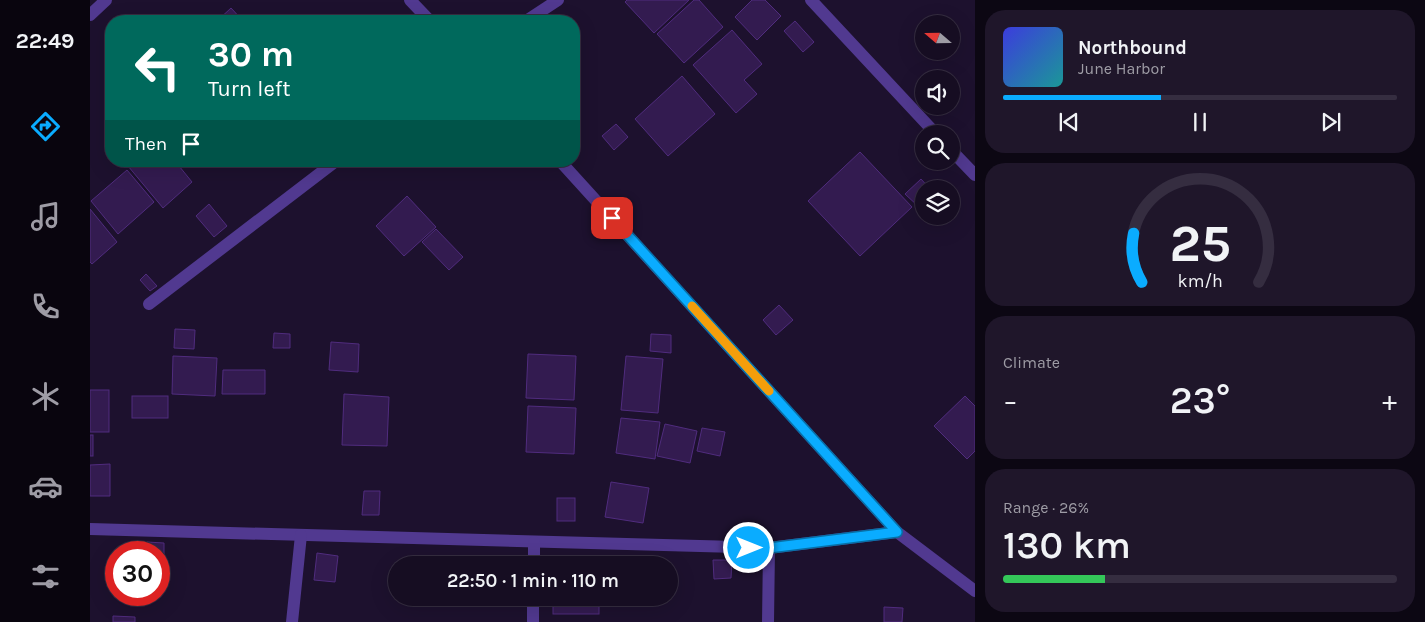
<!DOCTYPE html>
<meta charset="utf-8">
<style>
body{margin:0;font-family:Karla,sans-serif;background:#1f162a;color:#f1f3f6;height:100vh;display:flex;flex-direction:column;font-size:19px;white-space:nowrap}
*{box-sizing:border-box;margin:0}
p{font-size:16px;color:#9e9ca5}
.icon{flex:none;width:28px;height:28px;fill:none;stroke:currentColor;stroke-width:2;stroke-linecap:round;stroke-linejoin:round}
.map{position:relative;flex:1;overflow:hidden}
.sheet{display:flex;flex-direction:column;gap:10px;padding:10px;background:#0c0713;width:450px}
.sheet>*{flex:none}
.top-card{position:absolute;left:15px;top:15px;width:475px;height:152px;border-radius:20px;box-shadow:0 5px 20px #0002,0 0 0 1px #352d40;background:#00695c;color:#fff;overflow:hidden}
.needle{width:32px;rotate:290deg}
.fabs{position:absolute;left:825px;top:15px;display:grid;gap:10px}
.fabs a{display:grid;place-items:center;width:45px;height:45px;border-radius:50%;background:#160d22;box-shadow:0 5px 20px #0002,0 0 0 1px #352d40;font-size:25px}
.speed{position:absolute;left:15px;top:541px;display:flex;gap:10px;font-size:25px;font-weight:700;text-align:center}
.speed>*{display:grid;place-content:center;width:65px;height:65px;border-radius:50%;background:#160d22;box-shadow:0 5px 20px #0002,0 0 0 1px #352d40;line-height:1}
.speed .limit{border:8px solid #d22;background:#fff;color:#111}
.pin{position:absolute;display:grid;place-items:center;width:42px;height:42px;color:#fff;margin:-21px;border-radius:10px;box-shadow:0 2px 8px #0006}
.me{position:absolute;width:55px;margin:-28px;rotate:90deg;stroke-linejoin:round;filter:drop-shadow(0 0 4px #0008)}
.turn{display:flex;align-items:center;gap:18px;height:105px;padding:0 20px;font-size:22px}
.turn .icon{width:65px;height:65px;stroke-width:2.5}
.turn b{display:block;font-size:35px;line-height:42px}
.then{display:flex;align-items:center;height:48px;padding:0 20px;background:#0003;gap:10px;font-size:19px}
.big{font-size:38px;font-weight:600;line-height:1.1}
.sheet .tile{flex:1;display:flex;flex-direction:column;justify-content:center;gap:8px;min-width:0;padding:0 18px;border-radius:20px;background:#1f162a}
.sheet .dial{align-items:center;gap:0}
.dial svg{height:130px;overflow:visible;fill:none;stroke:#352d40;stroke-width:7;stroke-linecap:round;text-anchor:middle}
.dial text{fill:#f1f3f6;stroke:none}
.song{display:flex;align-items:center;gap:15px}
.cover{width:60px;height:60px;border-radius:8px;background:linear-gradient(135deg,hsl(240 70% 55%),hsl(180 70% 35%))}
.played{height:5px;border-radius:2px;background:linear-gradient(90deg,#0aacff 40%,#352d40 40%)}
.keys{display:flex;justify-content:space-around;direction:ltr}
.heat{display:flex;justify-content:space-between;align-items:center;font-size:28px;direction:ltr}
.charge{height:8px;border-radius:4px;background:linear-gradient(90deg,#34c759 26%,#352d40 0)}
.trip{position:absolute;left:298px;top:556px;width:290px;height:50px;border-radius:25px;background:#160d22;box-shadow:0 5px 20px #0002,0 0 0 1px #352d40;font-weight:600;line-height:50px;text-align:center}
main{display:flex;flex:1;min-height:0}
.tabs{display:flex;flex-direction:column;width:90px;justify-content:space-around;align-items:center;background:#09050e;color:#9e9ca5}
.tabs .icon{width:35px;height:35px}
.tabs .selected{color:#0aacff}
.tabs b{font-size:22px;color:#f1f3f6}
.map>svg:first-child{display:block}
</style>
<main>
<nav class="tabs">
<b>22:49</b>
<svg class="icon selected" aria-label="directions" viewBox="0 0 24 24"><path d="M12 3l9 9-9 9-9-9zM9 14v-3h6M13 9l2 2-2 2"/></svg>
<svg class="icon" aria-label="music" viewBox="0 0 24 24"><path d="M9 18V5l10-2v13"/><circle cx="6" cy="18" r="3"/><circle cx="16" cy="16" r="3"/></svg>
<svg class="icon" aria-label="phone" viewBox="0 0 24 24"><path d="M5 4h4l2 5-3 2q2 4 5 5l2-3 5 2v4C11 20 4 13 5 4z"/></svg>
<svg class="icon" aria-label="climate" viewBox="0 0 24 24"><path d="M12 3v18M4 7l16 10M4 17L20 7"/></svg>
<svg class="icon" aria-label="car" viewBox="0 0 24 24"><path d="M5 17H2v-5l4-1 3-4h7l3 4 3 1v5h-3M9 17h6M6 11h13"/><circle cx="7" cy="17" r="2"/><circle cx="17" cy="17" r="2"/></svg>
<svg class="icon" aria-label="filters" viewBox="0 0 24 24"><path d="M4 7h16M4 17h16"/><circle cx="9" cy="7" r="2"/><circle cx="15" cy="17" r="2"/></svg>
</nav>
<div class="map">
<svg width="885" height="622" viewBox="0 0 885 622">
<rect width="100%" height="100%" fill="#1d112e"/>
<g fill="#331b50" stroke="#502c7e">
<polygon points="537,0 599,0 564,33 535,2"/>
<polygon points="604,0 609,0 633,27 594,63 567,34"/>
<polygon points="662,0 675,0 691,16 667,40 645,17"/>
<polygon points="141,8 153,21 127,21"/>
<polygon points="705,21 724,42 713,52 694,31"/>
<polygon points="642,30 672,64 654,80 667,94 646,113 603,65"/>
<polygon points="592,76 625,114 578,156 545,119"/>
<polygon points="526,124 538,137 524,150 512,136"/>
<polygon points="770,152 822,207 770,256 718,201"/>
<polygon points="44,161 85,161 102,182 73,208 38,166"/>
<polygon points="37,170 64,202 28,234 1,201"/>
<polygon points="831,179 840,189 834,189 834,202 829,207 815,194"/>
<polygon points="317,196 346,227 314,256 286,226"/>
<polygon points="119,204 137,226 124,237 106,216"/>
<polygon points="0,209 27,242 2,264 0,262"/>
<polygon points="346,229 373,257 359,270 332,242"/>
<polygon points="56,274 67,286 60,291 50,280"/>
<polygon points="689,305 703,320 686,335 673,320"/>
<polygon points="85,329 105,330 104,349 84,348"/>
<polygon points="184,333 200,334 200,348 183,348"/>
<polygon points="561,334 581,335 581,353 560,351"/>
<polygon points="241,342 269,344 268,372 239,370"/>
<polygon points="438,354 486,356 484,400 436,398"/>
<polygon points="83,356 127,358 125,396 82,394"/>
<polygon points="536,356 573,359 568,413 531,410"/>
<polygon points="133,370 175,370 175,394 132,394"/>
<rect x="0" y="390" width="19" height="42"/>
<polygon points="254,394 299,397 297,446 252,445"/>
<rect x="42" y="396" width="36" height="22"/>
<polygon points="875,396 885,406 885,451 877,459 844,426"/>
<polygon points="438,406 486,408 484,454 436,452"/>
<polygon points="531,418 570,422 565,459 526,453"/>
<polygon points="575,424 607,431 600,463 567,456"/>
<polygon points="612,428 635,432 630,456 607,451"/>
<rect x="0" y="435" width="3" height="21"/>
<polygon points="20,464 20,496 0,496 0,465"/>
<polygon points="521,482 559,488 553,523 515,517"/>
<polygon points="274,491 290,491 289,515 272,515"/>
<rect x="467" y="498" width="18" height="23"/>
<polygon points="57,542 74,543 74,559 69,559 69,552 57,552"/>
<polygon points="227,553 248,556 245,582 224,580"/>
<polygon points="623,560 642,560 641,578 624,579"/>
<rect x="463" y="598" width="46" height="16"/>
<polygon points="794,607 813,608 812,622 794,622"/>
<polygon points="23,616 45,617 45,622 23,622"/>
</g>
<g fill="none" stroke-linecap="round" stroke-linejoin="round">
<g stroke="#513990" stroke-width="12">
<polyline points="320,0 340,21"/>
<polyline points="721,0 846,134"/>
<polyline points="0,15 16,0"/>
<polyline points="436,21 468,0"/>
<polyline points="861,150 885,175"/>
<polyline points="470,161 807,532 885,591"/>
<polyline points="59,304 246,161"/>
<polyline points="0,529 679,548 807,532"/>
<polyline points="444,565 444,542"/>
<polyline points="202,622 211,535"/>
<polyline points="443,622 443,598"/>
<polyline points="678,622 679,548"/>
</g>
</g>
<g fill="none" stroke-linecap="round" stroke-linejoin="round">
<defs>
<polyline id="route" points="522,218 807,532 679,548 659,548"/>
</defs>
<use href="#route" stroke="#0670a6" stroke-width="12"/>
<use href="#route" stroke="#0aacff" stroke-width="9"/>
<polyline stroke="#f59e0b" stroke-width="9" points="602,306 679,391"/>
</g>
</svg>
<div class="fabs">
<a><svg class="needle" viewBox="-14 -14 28 28"><path d="M0-13l5 13h-10z" fill="#e53935"/><path d="M0 13l5-13h-10z" fill="#9e9ca5"/></svg></a>
<a><svg class="icon" aria-label="sound" viewBox="0 0 24 24"><path d="M4 9h4l5-4v14l-5-4H4zM17 9q2 3 0 6"/></svg></a>
<a><svg class="icon" aria-label="search" viewBox="0 0 24 24"><circle cx="10" cy="10" r="6"/><path d="M15 15l6 6"/></svg></a>
<a><svg class="icon" aria-label="layers" viewBox="0 0 24 24"><path d="M12 4l9 5-9 5-9-5zM3 14l9 5 9-5"/></svg></a>
</div>
<div class="speed"><div class="limit">30</div></div>
<div class="pin" style="left:522px;top:218px;background:#d93025"><svg class="icon" aria-label="arrive" viewBox="0 0 24 24"><path d="M6 21V4h12l-3 4 3 4H6"/></svg></div>
<svg class="me" style="left:659px;top:548px" viewBox="-20 -20 40 40"><circle r="17" fill="#0aacff" stroke="#fff" stroke-width="3"/><path d="M0-11L8 9 0 5-8 9z" fill="#fff"/></svg>
<div class="trip">22:50 · 1 min · 110 m</div>
<div class="top-card">
<div class="turn"><svg class="icon" aria-label="left" viewBox="0 0 24 24"><path d="M17 20v-9H6M10 6l-5 5 5 5"/></svg><div><b>30 m</b>Turn left</div></div>
<div class="then">Then<svg class="icon" aria-label="arrive" viewBox="0 0 24 24"><path d="M6 21V4h12l-3 4 3 4H6"/></svg></div>
</div>
</div>
<section class="sheet">
<div class="tile">
<div class="song"><i class="cover"></i><div><b>Northbound</b><p>June Harbor</p></div></div>
<div class="played"></div>
<div class="keys"><svg class="icon" aria-label="previous" viewBox="0 0 24 24"><path d="M18 5L8 12l10 7zM5 5v14"/></svg><svg class="icon" aria-label="pause" viewBox="0 0 24 24"><path d="M8 5v14M16 5v14"/></svg><svg class="icon" aria-label="next" viewBox="0 0 24 24"><path d="M6 5l10 7-10 7zM19 5v14"/></svg></div>
</div>
<div class="tile dial"><svg viewBox="0 0 100 80">
<path d="M14 69A42 42 0 1 1 86 69"/>
<path d="M14 69A42 42 0 0 1 9 39" stroke="#0aacff"/>
<text x="50" y="56" font-size="32" font-weight="700">25</text>
<text x="50" y="72" font-size="11">km/h</text>
</svg></div>
<div class="tile"><p>Climate</p>
<div class="heat"><a>−</a><b class="big">23°</b><a>+</a></div>
</div>
<div class="tile"><p>Range · 26%</p><b class="big">130 km</b><div class="charge"></div></div>
</section>
</main>
